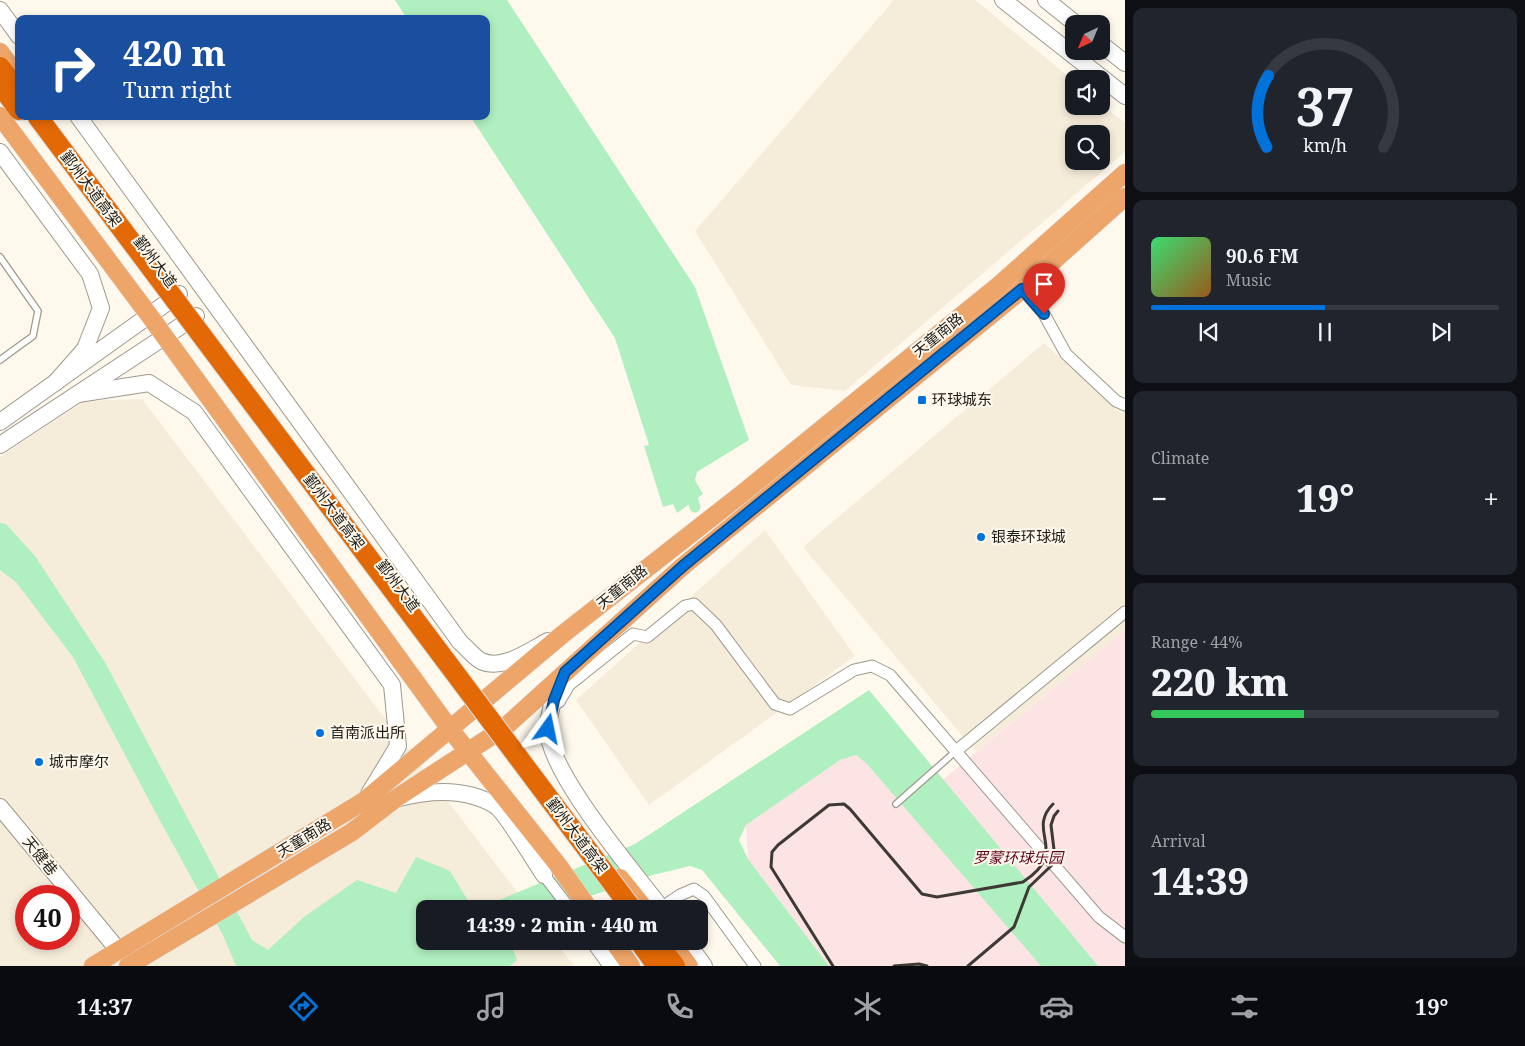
<!DOCTYPE html>
<meta charset="utf-8">
<style>
body{margin:0;font-family:"Noto Serif","Noto Sans SC",serif;background:#20242c;color:#f1f3f6;height:100vh;display:flex;flex-direction:column;font-size:19px;white-space:nowrap}
*{box-sizing:border-box;margin:0}
p{font-size:16px;color:#9ea1a6}
.icon{flex:none;width:28px;height:28px;fill:none;stroke:currentColor;stroke-width:2;stroke-linecap:round;stroke-linejoin:round}
.map{position:relative;flex:1;overflow:hidden}
.side{display:flex;flex-direction:column;gap:8px;padding:8px;background:#0d0f14;width:400px}
.side>*{flex:none}
.top-card{position:absolute;left:15px;top:15px;width:475px;height:105px;border-radius:10px;box-shadow:0 2px 8px #0003;background:#1a4fa0;color:#fff;overflow:hidden}
.needle{width:32px;rotate:224deg}
.fabs{position:absolute;left:1065px;top:15px;display:grid;gap:10px}
.fabs a{display:grid;place-items:center;width:45px;height:45px;border-radius:10px;background:#171b24;box-shadow:0 2px 8px #0003;font-size:25px}
.speed{position:absolute;left:15px;top:885px;display:flex;gap:10px;font-size:25px;font-weight:700;text-align:center}
.speed>*{display:grid;place-content:center;width:65px;height:65px;border-radius:50%;background:#171b24;box-shadow:0 2px 8px #0003;line-height:1}
.speed .limit{border:8px solid #d22;background:#fff;color:#111}
.pin{position:absolute;display:grid;place-items:center;width:42px;height:42px;color:#fff;margin:-51px -21px;border-radius:50% 50% 50% 0;rotate:-45deg;box-shadow:0 0 5px #0007}
.pin .icon{rotate:45deg}
.me{position:absolute;width:55px;margin:-28px;rotate:12deg;stroke-linejoin:round;filter:drop-shadow(0 0 4px #0008)}
.turn{display:flex;align-items:center;gap:18px;height:105px;padding:0 25px;font-size:22px}
.turn .icon{width:65px;height:65px;stroke-width:2.5}
.turn b{display:block;font-size:35px;line-height:42px}
.big{font-size:38px;font-weight:800;line-height:1.1}
.side .widget{flex:1;display:flex;flex-direction:column;justify-content:center;gap:8px;min-width:0;padding:0 18px;border-radius:10px;background:#20242c}
.side .dial{align-items:center;gap:0}
.dial svg{height:130px;overflow:visible;fill:none;stroke:#363941;stroke-width:7;stroke-linecap:round;text-anchor:middle}
.dial text{fill:#f1f3f6;stroke:none}
.song{display:flex;align-items:center;gap:15px}
.cover{width:60px;height:60px;border-radius:8px;background:linear-gradient(135deg,hsl(140 70% 55%),hsl(30 70% 35%))}
.played{height:5px;border-radius:2px;background:linear-gradient(90deg,#0072d9 50%,#363941 50%)}
.keys{display:flex;justify-content:space-around;direction:ltr}
.heat{display:flex;justify-content:space-between;align-items:center;font-size:28px;direction:ltr}
.charge{height:8px;border-radius:4px;background:linear-gradient(90deg,#34c759 44%,#363941 0)}
.trip{position:absolute;left:416px;top:900px;width:292px;height:50px;border-radius:10px;background:#171b24;box-shadow:0 2px 8px #0003;font-weight:800;line-height:50px;text-align:center}
.tab-bar{display:flex;height:80px;justify-content:space-around;align-items:center;background:#090b0e;color:#9ea1a6}
.tab-bar .icon{width:35px;height:35px}
.tab-bar .selected{color:#0072d9}
.tab-bar b{font-size:22px;color:#f1f3f6}
main{display:flex;flex:1;min-height:0}
.map>svg:first-child{display:block}
</style>
<main>
<div class="map">
<svg width="1125" height="966" viewBox="0 0 1125 966">
<rect width="100%" height="100%" fill="#fff9ed"/>
<g fill="#f6ecda" fill-rule="evenodd">
<path d="M894,0H975L1074,81V106H1101V103L1125,123V152L845,391L791,385L695,231ZM1074,134H1101V161H1074Z"/>
<polygon points="1044,343 1121,414 1125,411 1125,630 976,752 803,547"/>
<path d="M142,399L530,909H425V941H555L574,966H0V457L84,401ZM26,896H69V939H26Z"/>
<polygon points="765,530 855,656 649,805 576,700"/>
</g>
<polygon fill="#fce3e4" points="1125,630 1125,966 829,966 748,859 746,825 840,760 856,755 867,764 907,809"/>
<g fill="#b0efbf">
<polygon points="395,0 507,0 695,287 749,440 697,472 695,480 703,494 677,513 673,504 663,507 644,446 649,445 615,338 470,116 486,116 486,19 407,19"/>
<polygon points="0,523 6,524 35,556 106,664 252,940 268,950 304,917 357,880 396,893 416,857 450,871 473,909 425,909 425,941 510,941 517,960 510,966 236,966 223,935 158,817 73,657 16,582 0,570"/>
<polygon points="869,690 1098,966 1041,966 867,764 856,755 840,760 746,825 739,840 748,859 829,966 780,966 702,870 690,866 653,875 552,909 477,909 635,844"/>
</g>
<g fill="none" stroke-linecap="round" stroke-linejoin="round">
<polyline stroke="#b0efbf" stroke-width="11" points="689,487 695,507"/>
<defs>
<g id="lane">
<polyline points="0,257 38,311 33,336 0,360"/>
<polyline points="896,804 956,751"/>
</g>
<g id="street">
<polyline points="1022,289 1044,314 1066,354 1116,401 1125,405"/>
<polyline points="559,702 569,685 633,634 647,637 685,606 694,604 716,625 775,704 790,709 854,670 872,666 890,675 1099,917 1125,937"/>
<polyline points="956,751 1125,612"/>
<polyline points="544,875 570,909"/>
<polyline points="661,908 680,895 694,889 704,896 755,966"/>
</g>
<g id="secondary">
<polyline points="1003,0 1125,96"/>
<polyline points="1046,0 1076,24"/>
<polyline points="0,10 19,36"/>
<polyline points="1101,44 1125,63"/>
<path d="M78,116L460,642C467,648 474,657 481,661C502,671 529,651 548,641"/>
<polyline points="0,152 90,274 101,308 85,349 55,383"/>
<polyline points="78,394 149,383 194,412 392,685 398,746 369,794"/>
<polyline points="0,422 179,294"/>
<polyline points="0,445 196,316"/>
<path d="M566,672C557,687 548,712 548,730C549,773 633,871 662,909"/>
<path d="M399,798C431,790 467,788 496,806C505,812 536,863 544,875"/>
<polyline points="0,807 119,951"/>
<polyline points="594,941 612,966"/>
<polyline points="686,941 704,966"/>
</g>
<g id="primary">
<polyline points="0,52 18,77"/>
<polyline points="0,116 149,315 450,729 558,865 589,909"/>
<polyline points="620,878 645,909"/>
<polyline points="613,941 631,966"/>
<polyline points="670,941 689,966"/>
<polyline points="93,966 364,801 563,634 743,493 998,286 1125,173"/>
<polyline points="128,966 352,832 395,799 504,728 683,566 1013,297 1125,197"/>
</g>
<g id="highway">
<polyline points="0,67 19,92"/>
<polyline points="0,85 19,110"/>
<polyline points="639,941 657,966"/>
<polyline points="656,941 675,966"/>
</g>
</defs>
<use href="#lane" stroke="#9e998e" stroke-width="8"/>
<use href="#street" stroke="#9e998e" stroke-width="13"/>
<use href="#secondary" stroke="#9e998e" stroke-width="18"/>
<use href="#primary" stroke="#dbdbda" stroke-width="19"/>
<use href="#highway" stroke="#dbdbda" stroke-width="22"/>
<use href="#lane" stroke="#fff" stroke-width="5.5"/>
<use href="#street" stroke="#fff" stroke-width="11"/>
<use href="#secondary" stroke="#fff" stroke-width="16"/>
<use href="#primary" stroke="#eea56a" stroke-width="18"/>
<use href="#highway" stroke="#e36906" stroke-width="20"/>
<g stroke="#3d3a35" stroke-width="3">
<path d="M833,966L771,867L772,852L778,845L829,805L844,804L850,809L922,894L937,897L1023,882C1071,851 1025,832 1053,804"/>
<polyline points="894,966 919,964 927,966"/>
<polyline points="968,966 1014,927 1029,887 1051,866 1055,858 1051,825 1054,816 1058,811"/>
</g>
<defs>
<polyline id="highway-bridge" points="37,116 632,909"/>
</defs>
<use href="#highway-bridge" stroke="#dbdbda" stroke-width="22" stroke-linecap="butt"/>
<use href="#highway-bridge" stroke="#e36906" stroke-width="20"/>
</g>
<g fill="none" stroke-linecap="round" stroke-linejoin="round">
<defs>
<polyline id="route" points="548,729 554,700 565,672 683,566 1022,289 1044,314"/>
</defs>
<use href="#route" stroke="#004a8d" stroke-width="12"/>
<use href="#route" stroke="#0072d9" stroke-width="9"/>
</g>
<g fill="#0072d9" stroke="#fff9ed" stroke-width="2">
<rect x="917" y="395" width="10" height="10" rx="2.5"/>
<circle cx="981" cy="537" r="5"/>
<circle cx="320" cy="733" r="5"/>
<circle cx="39" cy="762" r="5"/>
</g>
<g text-anchor="middle" stroke-width="4" stroke-linejoin="round" paint-order="stroke">
<g font-size="15" fill="#1e1c18" stroke="#fff9ed">
<text transform="translate(91 189) rotate(53)" y="5">鄞州大道高架</text>
<text transform="translate(155 262) rotate(53)" y="5">鄞州大道</text>
<text transform="translate(938 335) rotate(-39)" y="5">天童南路</text>
<text transform="translate(334 512) rotate(53)" y="5">鄞州大道高架</text>
<text transform="translate(398 586) rotate(53)" y="5">鄞州大道</text>
<text transform="translate(622 587) rotate(-39)" y="5">天童南路</text>
<text transform="translate(577 836) rotate(53)" y="5">鄞州大道高架</text>
<text transform="translate(304 838) rotate(-31)" y="5">天童南路</text>
<text transform="translate(40 856) rotate(51)" y="5">天健巷</text>
</g>
<g font-size="15" fill="#1e1c18" stroke="#fff9ed" text-anchor="start">
<text x="932" y="405">环球城东</text>
<text x="991" y="542">银泰环球城</text>
<text x="330" y="738">首南派出所</text>
<text x="49" y="767">城市摩尔</text>
</g>
<g font-size="15" font-style="italic" fill="#5e011b" stroke="#fff9ed">
<text x="1018" y="863">罗蒙环球乐园</text>
</g>
</g>
</svg>
<div class="fabs">
<a><svg class="needle" viewBox="-14 -14 28 28"><path d="M0-13l5 13h-10z" fill="#e53935"/><path d="M0 13l5-13h-10z" fill="#9ea1a6"/></svg></a>
<a><svg class="icon" aria-label="sound" viewBox="0 0 24 24"><path d="M4 9h4l5-4v14l-5-4H4zM17 9q2 3 0 6"/></svg></a>
<a><svg class="icon" aria-label="search" viewBox="0 0 24 24"><circle cx="10" cy="10" r="6"/><path d="M15 15l6 6"/></svg></a>
</div>
<div class="speed"><div class="limit">40</div></div>
<div class="pin" style="left:1044px;top:314px;background:#d93025"><svg class="icon" aria-label="arrive" viewBox="0 0 24 24"><path d="M6 21V4h12l-3 4 3 4H6"/></svg></div>
<svg class="me" style="left:548px;top:729px" viewBox="-20 -20 40 40"><path d="M0-17L14 15 0 8-14 15z" fill="#0072d9" stroke="#fff" stroke-width="4"/></svg>
<div class="trip">14:39 · 2 min · 440 m</div>
<div class="top-card">
<div class="turn"><svg class="icon" aria-label="right" viewBox="0 0 24 24"><path d="M7 20v-9h11M14 6l5 5-5 5"/></svg><div><b>420 m</b>Turn right</div></div>
</div>
</div>
<section class="side">
<div class="widget dial"><svg viewBox="0 0 100 80">
<path d="M14 69A42 42 0 1 1 86 69"/>
<path d="M14 69A42 42 0 0 1 15 25" stroke="#0072d9"/>
<text x="50" y="56" font-size="32" font-weight="700">37</text>
<text x="50" y="72" font-size="11">km/h</text>
</svg></div>
<div class="widget">
<div class="song"><i class="cover"></i><div><b>90.6 FM</b><p>Music</p></div></div>
<div class="played"></div>
<div class="keys"><svg class="icon" aria-label="previous" viewBox="0 0 24 24"><path d="M18 5L8 12l10 7zM5 5v14"/></svg><svg class="icon" aria-label="pause" viewBox="0 0 24 24"><path d="M8 5v14M16 5v14"/></svg><svg class="icon" aria-label="next" viewBox="0 0 24 24"><path d="M6 5l10 7-10 7zM19 5v14"/></svg></div>
</div>
<div class="widget"><p>Climate</p>
<div class="heat"><a>−</a><b class="big">19°</b><a>+</a></div>
</div>
<div class="widget"><p>Range · 44%</p><b class="big">220 km</b><div class="charge"></div></div>
<div class="widget"><p>Arrival</p><b class="big">14:39</b></div>
</section>
</main>
<nav class="tab-bar">
<b>14:37</b>
<svg class="icon selected" aria-label="directions" viewBox="0 0 24 24"><path d="M12 3l9 9-9 9-9-9zM9 14v-3h6M13 9l2 2-2 2"/></svg>
<svg class="icon" aria-label="music" viewBox="0 0 24 24"><path d="M9 18V5l10-2v13"/><circle cx="6" cy="18" r="3"/><circle cx="16" cy="16" r="3"/></svg>
<svg class="icon" aria-label="phone" viewBox="0 0 24 24"><path d="M5 4h4l2 5-3 2q2 4 5 5l2-3 5 2v4C11 20 4 13 5 4z"/></svg>
<svg class="icon" aria-label="climate" viewBox="0 0 24 24"><path d="M12 3v18M4 7l16 10M4 17L20 7"/></svg>
<svg class="icon" aria-label="car" viewBox="0 0 24 24"><path d="M5 17H2v-5l4-1 3-4h7l3 4 3 1v5h-3M9 17h6M6 11h13"/><circle cx="7" cy="17" r="2"/><circle cx="17" cy="17" r="2"/></svg>
<svg class="icon" aria-label="filters" viewBox="0 0 24 24"><path d="M4 7h16M4 17h16"/><circle cx="9" cy="7" r="2"/><circle cx="15" cy="17" r="2"/></svg>
<b>19°</b>
</nav>
